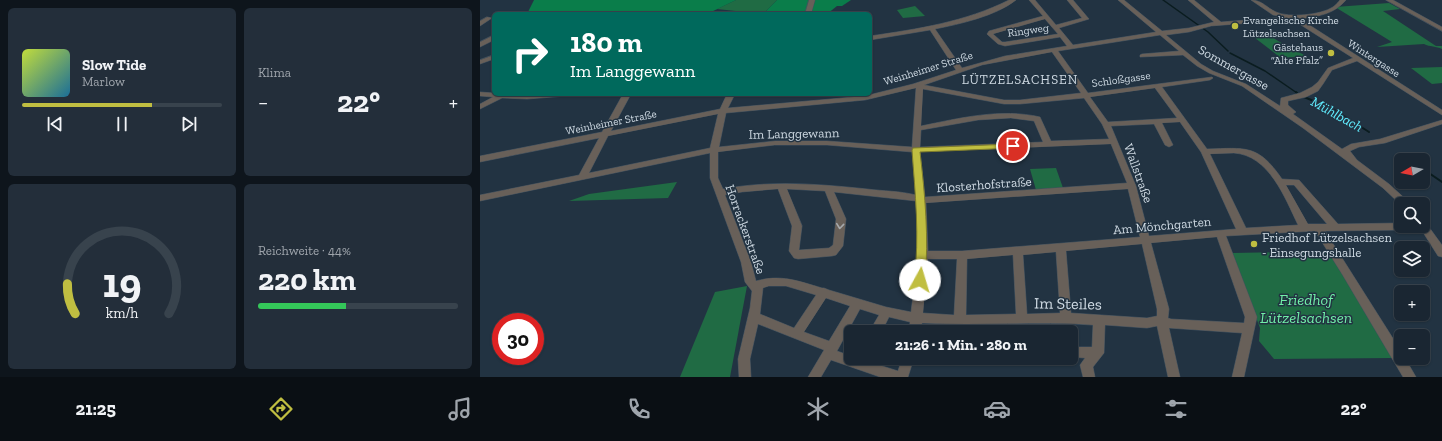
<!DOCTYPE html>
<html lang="de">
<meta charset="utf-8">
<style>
body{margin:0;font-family:"Zilla Slab",serif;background:#232e3a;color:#f1f3f6;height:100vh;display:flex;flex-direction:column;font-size:15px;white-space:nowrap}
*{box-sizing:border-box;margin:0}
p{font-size:13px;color:#9fa5ac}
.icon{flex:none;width:22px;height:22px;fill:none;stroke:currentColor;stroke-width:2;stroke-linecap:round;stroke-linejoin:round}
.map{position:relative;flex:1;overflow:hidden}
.drawer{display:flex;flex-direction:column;gap:8px;padding:8px;background:#0e151c;width:480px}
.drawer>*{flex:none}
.hud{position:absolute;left:12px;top:12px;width:380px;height:84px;border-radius:6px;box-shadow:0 1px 3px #0004,0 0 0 1px #38434d;background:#00695c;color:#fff;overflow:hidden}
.needle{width:26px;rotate:260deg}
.controls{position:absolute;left:914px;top:153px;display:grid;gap:8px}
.controls a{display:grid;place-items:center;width:36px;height:36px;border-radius:6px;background:#1a2632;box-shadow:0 1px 3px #0004,0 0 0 1px #38434d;font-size:20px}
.speed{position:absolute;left:12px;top:313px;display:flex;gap:8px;font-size:20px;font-weight:700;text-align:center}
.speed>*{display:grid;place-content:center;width:52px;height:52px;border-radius:50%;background:#1a2632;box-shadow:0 1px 3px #0004,0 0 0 1px #38434d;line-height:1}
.speed .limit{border:6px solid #d22;background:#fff;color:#111}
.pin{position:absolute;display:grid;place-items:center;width:34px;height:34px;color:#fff;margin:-17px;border:2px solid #fff;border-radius:50%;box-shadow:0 1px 4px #0007}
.me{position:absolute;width:44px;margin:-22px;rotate:6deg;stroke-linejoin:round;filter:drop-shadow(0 0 3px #0008)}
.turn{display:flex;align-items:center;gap:14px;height:84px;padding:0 12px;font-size:18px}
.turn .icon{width:52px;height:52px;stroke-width:2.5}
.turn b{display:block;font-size:28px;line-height:34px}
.big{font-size:30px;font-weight:800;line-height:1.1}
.drawer .card{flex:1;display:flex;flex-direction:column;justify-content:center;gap:6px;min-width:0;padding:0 14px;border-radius:6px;background:#232e3a}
.drawer .dial{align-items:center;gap:0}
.dial svg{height:104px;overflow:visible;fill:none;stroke:#38434d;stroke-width:7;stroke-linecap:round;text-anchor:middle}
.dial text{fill:#f1f3f6;stroke:none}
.song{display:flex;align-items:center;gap:12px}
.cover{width:48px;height:48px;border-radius:6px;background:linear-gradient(135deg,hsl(70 70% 55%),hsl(200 70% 35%))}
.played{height:4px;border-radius:2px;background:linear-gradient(90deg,#c0be41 65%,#38434d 65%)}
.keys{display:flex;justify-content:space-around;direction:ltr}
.heat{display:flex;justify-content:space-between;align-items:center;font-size:22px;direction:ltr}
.charge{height:6px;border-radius:3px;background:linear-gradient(90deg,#34c759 44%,#38434d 0)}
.drawer .tiles{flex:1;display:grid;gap:8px;grid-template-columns:repeat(2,1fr)}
.trip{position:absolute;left:364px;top:325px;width:234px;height:40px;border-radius:6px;background:#1a2632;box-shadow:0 1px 3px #0004,0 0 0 1px #38434d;font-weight:800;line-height:40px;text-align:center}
.tabs{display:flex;height:64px;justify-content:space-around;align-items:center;background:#0a0f14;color:#9fa5ac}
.tabs .icon{width:28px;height:28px}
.tabs .current{color:#c0be41}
.tabs b{font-size:18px;color:#f1f3f6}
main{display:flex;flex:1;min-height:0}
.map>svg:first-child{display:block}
</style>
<main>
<section class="drawer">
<div class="tiles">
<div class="card">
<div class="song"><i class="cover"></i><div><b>Slow Tide</b><p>Marlow</p></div></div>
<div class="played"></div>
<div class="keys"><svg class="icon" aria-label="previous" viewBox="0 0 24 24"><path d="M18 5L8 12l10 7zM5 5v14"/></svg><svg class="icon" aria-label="pause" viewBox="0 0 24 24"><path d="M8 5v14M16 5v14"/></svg><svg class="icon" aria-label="next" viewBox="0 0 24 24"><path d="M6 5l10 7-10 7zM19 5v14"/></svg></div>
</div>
<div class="card"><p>Klima</p>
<div class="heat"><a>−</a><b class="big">22°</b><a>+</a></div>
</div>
<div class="card dial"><svg viewBox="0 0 100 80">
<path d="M14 69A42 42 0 1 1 86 69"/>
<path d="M14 69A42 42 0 0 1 8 46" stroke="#c0be41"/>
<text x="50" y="56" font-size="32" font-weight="700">19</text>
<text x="50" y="72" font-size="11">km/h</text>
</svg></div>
<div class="card"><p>Reichweite · 44%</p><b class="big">220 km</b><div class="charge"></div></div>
</div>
</section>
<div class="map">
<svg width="962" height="377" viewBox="0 0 962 377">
<rect width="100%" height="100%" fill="#223342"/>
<g fill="#206b44">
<polygon points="256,0 297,0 283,14 237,9"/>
<path d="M909,3L920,9L903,11L956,46H962V49C956,46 950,47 944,44L897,47L912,42L855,7Z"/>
<polygon points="435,6 445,16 423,18 417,10"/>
<path d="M792,37C803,45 814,49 826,56L801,58L775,38Z"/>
<polygon points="962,67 962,83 952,84 931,68"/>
<polygon points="576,168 583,188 556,190 550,169"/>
<polygon points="197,182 188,198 89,201 109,194"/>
<polygon points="849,251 913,358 794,359 779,341 780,328 752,253"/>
<polygon points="267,286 250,377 200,377 235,292"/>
</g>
<g fill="#0a7d4a">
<polygon points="54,0 256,0 227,14 47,14"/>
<polygon points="297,0 371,0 362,6 357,6 347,14 283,14"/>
</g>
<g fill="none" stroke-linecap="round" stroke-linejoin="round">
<g stroke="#0a1c1f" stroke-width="1.5">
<polyline points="683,0 728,32 748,51"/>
<polyline points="750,53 785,71 817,93"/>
</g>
<g stroke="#0a1c1f" stroke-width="2">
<polyline points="816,92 817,93"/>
<polyline points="824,97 853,109 889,132"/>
<polyline points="924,156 930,160"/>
<polyline points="943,169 962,182"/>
</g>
<defs>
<g id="minor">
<polygon points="329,0 335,0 331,14 325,14"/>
<path d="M529,0H536C516,16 480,24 455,29L482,68L525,56L587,46L580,37L525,46L518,44L508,35L507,34L509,31L563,16L549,0H555L576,25L602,18L587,0H593L609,19L579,28L593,45L676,32L638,0H644L682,31L709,28L734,22L708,0H714L741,22L805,17L793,15L771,0C782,0 787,8 796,12C809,18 841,15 853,7C856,5 858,2 860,0H866C853,15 838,16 820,19L962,110V115L877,61L852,70L843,84L838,91L826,97L808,101V105L816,112L813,114L862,149L871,144L900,139L962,120V124L905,143L879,147L870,151L877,160L909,184L931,204L921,205L903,188L823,128L762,86L729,73L717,66L703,55L660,57V55L662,54L699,51L680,35L578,51L608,93L732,77L733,78L730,80L682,87L727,149C766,148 778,144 802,179L819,180L858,224L921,223V226H928L926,228L923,230L845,231L921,351V358H925L936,377H923L862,274L835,231L746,236L777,317L764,377H752L762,333L689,328L700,377H688L677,326L667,328L625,325L624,353L613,367L615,377H603L600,365L605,358L591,357V347H612L613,325C556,321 499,326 442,323L441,332H429L430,322L409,317L404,327L405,332H393L392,327L399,315L380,309L357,351L371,356V358H377L418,371L422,358H434L428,377H400L351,360L341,377H328L344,350L278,324L270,359L271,377H259L258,359L270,308L272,291L265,282L261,262L230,178V153L0,201V195L99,175L119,138L0,162V156L122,132L143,94H151L131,131L240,109L247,94H255L248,108L385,96L433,84L476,70L450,30L390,40V36C438,29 485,22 529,0ZM565,19L578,34L525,42H522L513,34ZM813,20L873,58L848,68L838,82L832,87L820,93L801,98L800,106L766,84L733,71L721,64L686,35L709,32L731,26ZM572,52L601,93L540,100H524L444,85L502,65ZM436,88L432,147L347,141H295L239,147L246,113L385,100ZM675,88L697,118L628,122L610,97ZM443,89L524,104H540L604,98L622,124L629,139L571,141L560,117C521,108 480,118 441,126ZM238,114L230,148L109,173L128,136ZM531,118L554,121L563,142L440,147L441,130L498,120ZM700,122L721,152L756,229L669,236L656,186L631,126L674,124L685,145L689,147L693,145L682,123ZM631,144L647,183L445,197L440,152ZM295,145H347L432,152L436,195C420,191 403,191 387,189C339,184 291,180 243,189L238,178V152ZM754,153C789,155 805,198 818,225L766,228L730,154ZM806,185H814L847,224H828ZM298,189L312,226L309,251L314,258L318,259L352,256L356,255L363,246L366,219L354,192L436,201L438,255L431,312L406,307L349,290L344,288H342C318,281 301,274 276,281L271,262L245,195L262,192ZM307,189L345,191L356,219L353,245L349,248L319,250L322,226ZM648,189L660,237L482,251H448L446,203ZM737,237L765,317L764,323L691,319L688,318L689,309L671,243ZM662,244L677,309V316L667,318L591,313L586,251ZM576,252L580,313L547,314L543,255ZM533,255L536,314L486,315L487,259ZM448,259H477L474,315L443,313ZM289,286H306L336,295L314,328L280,314L283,288ZM346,298L370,306L349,341L324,332Z"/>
<polygon points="906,0 913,0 962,27 962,31"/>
<polygon points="7,17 12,18 0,26 0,21"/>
<polygon points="14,35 14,40 0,47 0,42"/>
<polygon points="14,55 14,59 0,64 0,60"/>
<polygon points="0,92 14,93 14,94 90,94 86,96 47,99 22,98 0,109 0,104 13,97 0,96"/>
<polygon points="943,222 946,223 962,245 962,257 958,256 939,226 943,226"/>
</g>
</defs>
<use href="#minor" stroke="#41515f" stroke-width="1"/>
<use href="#minor" fill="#686059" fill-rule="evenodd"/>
</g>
<defs><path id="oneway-chevron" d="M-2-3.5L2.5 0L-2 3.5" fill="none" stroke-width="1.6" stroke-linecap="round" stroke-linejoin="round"/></defs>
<use stroke="#a6a9ac" href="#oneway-chevron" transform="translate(360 226) rotate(96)"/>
<path fill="#c0be41" stroke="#7d7c2a" d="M533,144H536L537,146L536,148L440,152C445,195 449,238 445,280L444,284L440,285L436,284L434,280C440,237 435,193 432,150L433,148Z"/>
<g fill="#c0be41" stroke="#223342" stroke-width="1.5">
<circle cx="755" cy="26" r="4"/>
<circle cx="851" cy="53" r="4"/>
<circle cx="774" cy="244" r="4"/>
</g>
<g text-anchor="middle" stroke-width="3" stroke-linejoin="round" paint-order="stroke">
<g font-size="11" fill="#cfdae3" stroke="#223342" text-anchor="start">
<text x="763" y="24">Evangelische Kirche<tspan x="763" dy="13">Lützelsachsen</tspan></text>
<text x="843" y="51" text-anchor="end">Gästehaus<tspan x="843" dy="13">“Alte Pfalz”</tspan></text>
</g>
<g font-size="11" fill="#cfdae3" stroke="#223342">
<text transform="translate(548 30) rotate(-8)" y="4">Ringweg</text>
<text transform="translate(894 58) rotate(33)" y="4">Wintergasse</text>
<text transform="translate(448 68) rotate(-17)" y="4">Weinheimer Straße</text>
<text transform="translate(641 79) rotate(-8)" y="4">Schloßgasse</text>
<text transform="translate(131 122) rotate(-11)" y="4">Weinheimer Straße</text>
</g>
<g font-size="13" fill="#cfdae3" stroke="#223342">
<text transform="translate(754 67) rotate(29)" y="5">Sommergasse</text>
<text transform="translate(314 133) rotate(-1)" y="5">Im Langgewann</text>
<text transform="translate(659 173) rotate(70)" y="5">Wallstraße</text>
<text transform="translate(504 184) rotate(-4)" y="5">Klosterhofstraße</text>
<text transform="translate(682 225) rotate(-5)" y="5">Am Mönchgarten</text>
<text transform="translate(266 229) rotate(70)" y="5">Horrackerstraße</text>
</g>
<g font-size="13" letter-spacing="1" fill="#cfdae3" stroke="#223342">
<text x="540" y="84">LÜTZELSACHSEN</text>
</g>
<g font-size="13" fill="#cfdae3" stroke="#223342" text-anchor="start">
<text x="782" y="242">Friedhof Lützelsachsen<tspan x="782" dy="15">- Einsegungshalle</tspan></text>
</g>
<g font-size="14" font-style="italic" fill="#60ecfe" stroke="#223342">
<text transform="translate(857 114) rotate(29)" y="5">Mühlbach</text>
</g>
<g font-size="16" font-style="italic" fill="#71efa8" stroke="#223342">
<text x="826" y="305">Friedhof<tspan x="826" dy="18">Lützelsachsen</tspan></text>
</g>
<g font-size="16" fill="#cfdae3" stroke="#223342">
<text transform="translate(588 303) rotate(1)" y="6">Im Steiles</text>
</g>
</g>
</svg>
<div class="controls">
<a><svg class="needle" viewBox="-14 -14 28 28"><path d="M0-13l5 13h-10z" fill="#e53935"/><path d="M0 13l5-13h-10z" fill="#9fa5ac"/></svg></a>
<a><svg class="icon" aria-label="search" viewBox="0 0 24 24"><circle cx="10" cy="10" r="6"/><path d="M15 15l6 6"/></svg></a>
<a><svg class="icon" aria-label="layers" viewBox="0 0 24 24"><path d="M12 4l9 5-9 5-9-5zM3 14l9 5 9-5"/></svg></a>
<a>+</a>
<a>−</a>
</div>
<div class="speed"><div class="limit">30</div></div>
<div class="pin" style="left:533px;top:146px;background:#d93025"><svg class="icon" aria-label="arrive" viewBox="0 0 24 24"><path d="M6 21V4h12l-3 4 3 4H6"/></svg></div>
<svg class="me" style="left:440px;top:280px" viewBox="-20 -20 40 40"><circle r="19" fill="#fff"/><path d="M0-13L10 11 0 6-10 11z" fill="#c0be41"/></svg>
<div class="trip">21:26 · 1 Min. · 280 m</div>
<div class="hud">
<div class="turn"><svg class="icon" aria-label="right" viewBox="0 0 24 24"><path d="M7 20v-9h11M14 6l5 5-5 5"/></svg><div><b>180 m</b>Im Langgewann</div></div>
</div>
</div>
</main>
<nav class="tabs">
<b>21:25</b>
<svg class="icon current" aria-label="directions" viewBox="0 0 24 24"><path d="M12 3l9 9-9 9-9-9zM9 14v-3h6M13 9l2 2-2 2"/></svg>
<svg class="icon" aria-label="music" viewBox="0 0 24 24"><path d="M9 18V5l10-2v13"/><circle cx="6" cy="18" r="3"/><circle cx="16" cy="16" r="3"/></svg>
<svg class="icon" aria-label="phone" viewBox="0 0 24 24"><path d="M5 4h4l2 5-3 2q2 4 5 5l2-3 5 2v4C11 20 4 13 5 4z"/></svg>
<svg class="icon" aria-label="climate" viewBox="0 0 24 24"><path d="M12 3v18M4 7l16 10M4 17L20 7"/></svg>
<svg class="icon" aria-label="car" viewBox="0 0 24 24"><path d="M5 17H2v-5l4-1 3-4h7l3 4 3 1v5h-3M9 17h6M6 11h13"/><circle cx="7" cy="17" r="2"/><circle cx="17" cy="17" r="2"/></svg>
<svg class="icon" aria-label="filters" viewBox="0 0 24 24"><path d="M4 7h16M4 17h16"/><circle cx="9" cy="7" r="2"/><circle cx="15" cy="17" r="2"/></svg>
<b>22°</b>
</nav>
